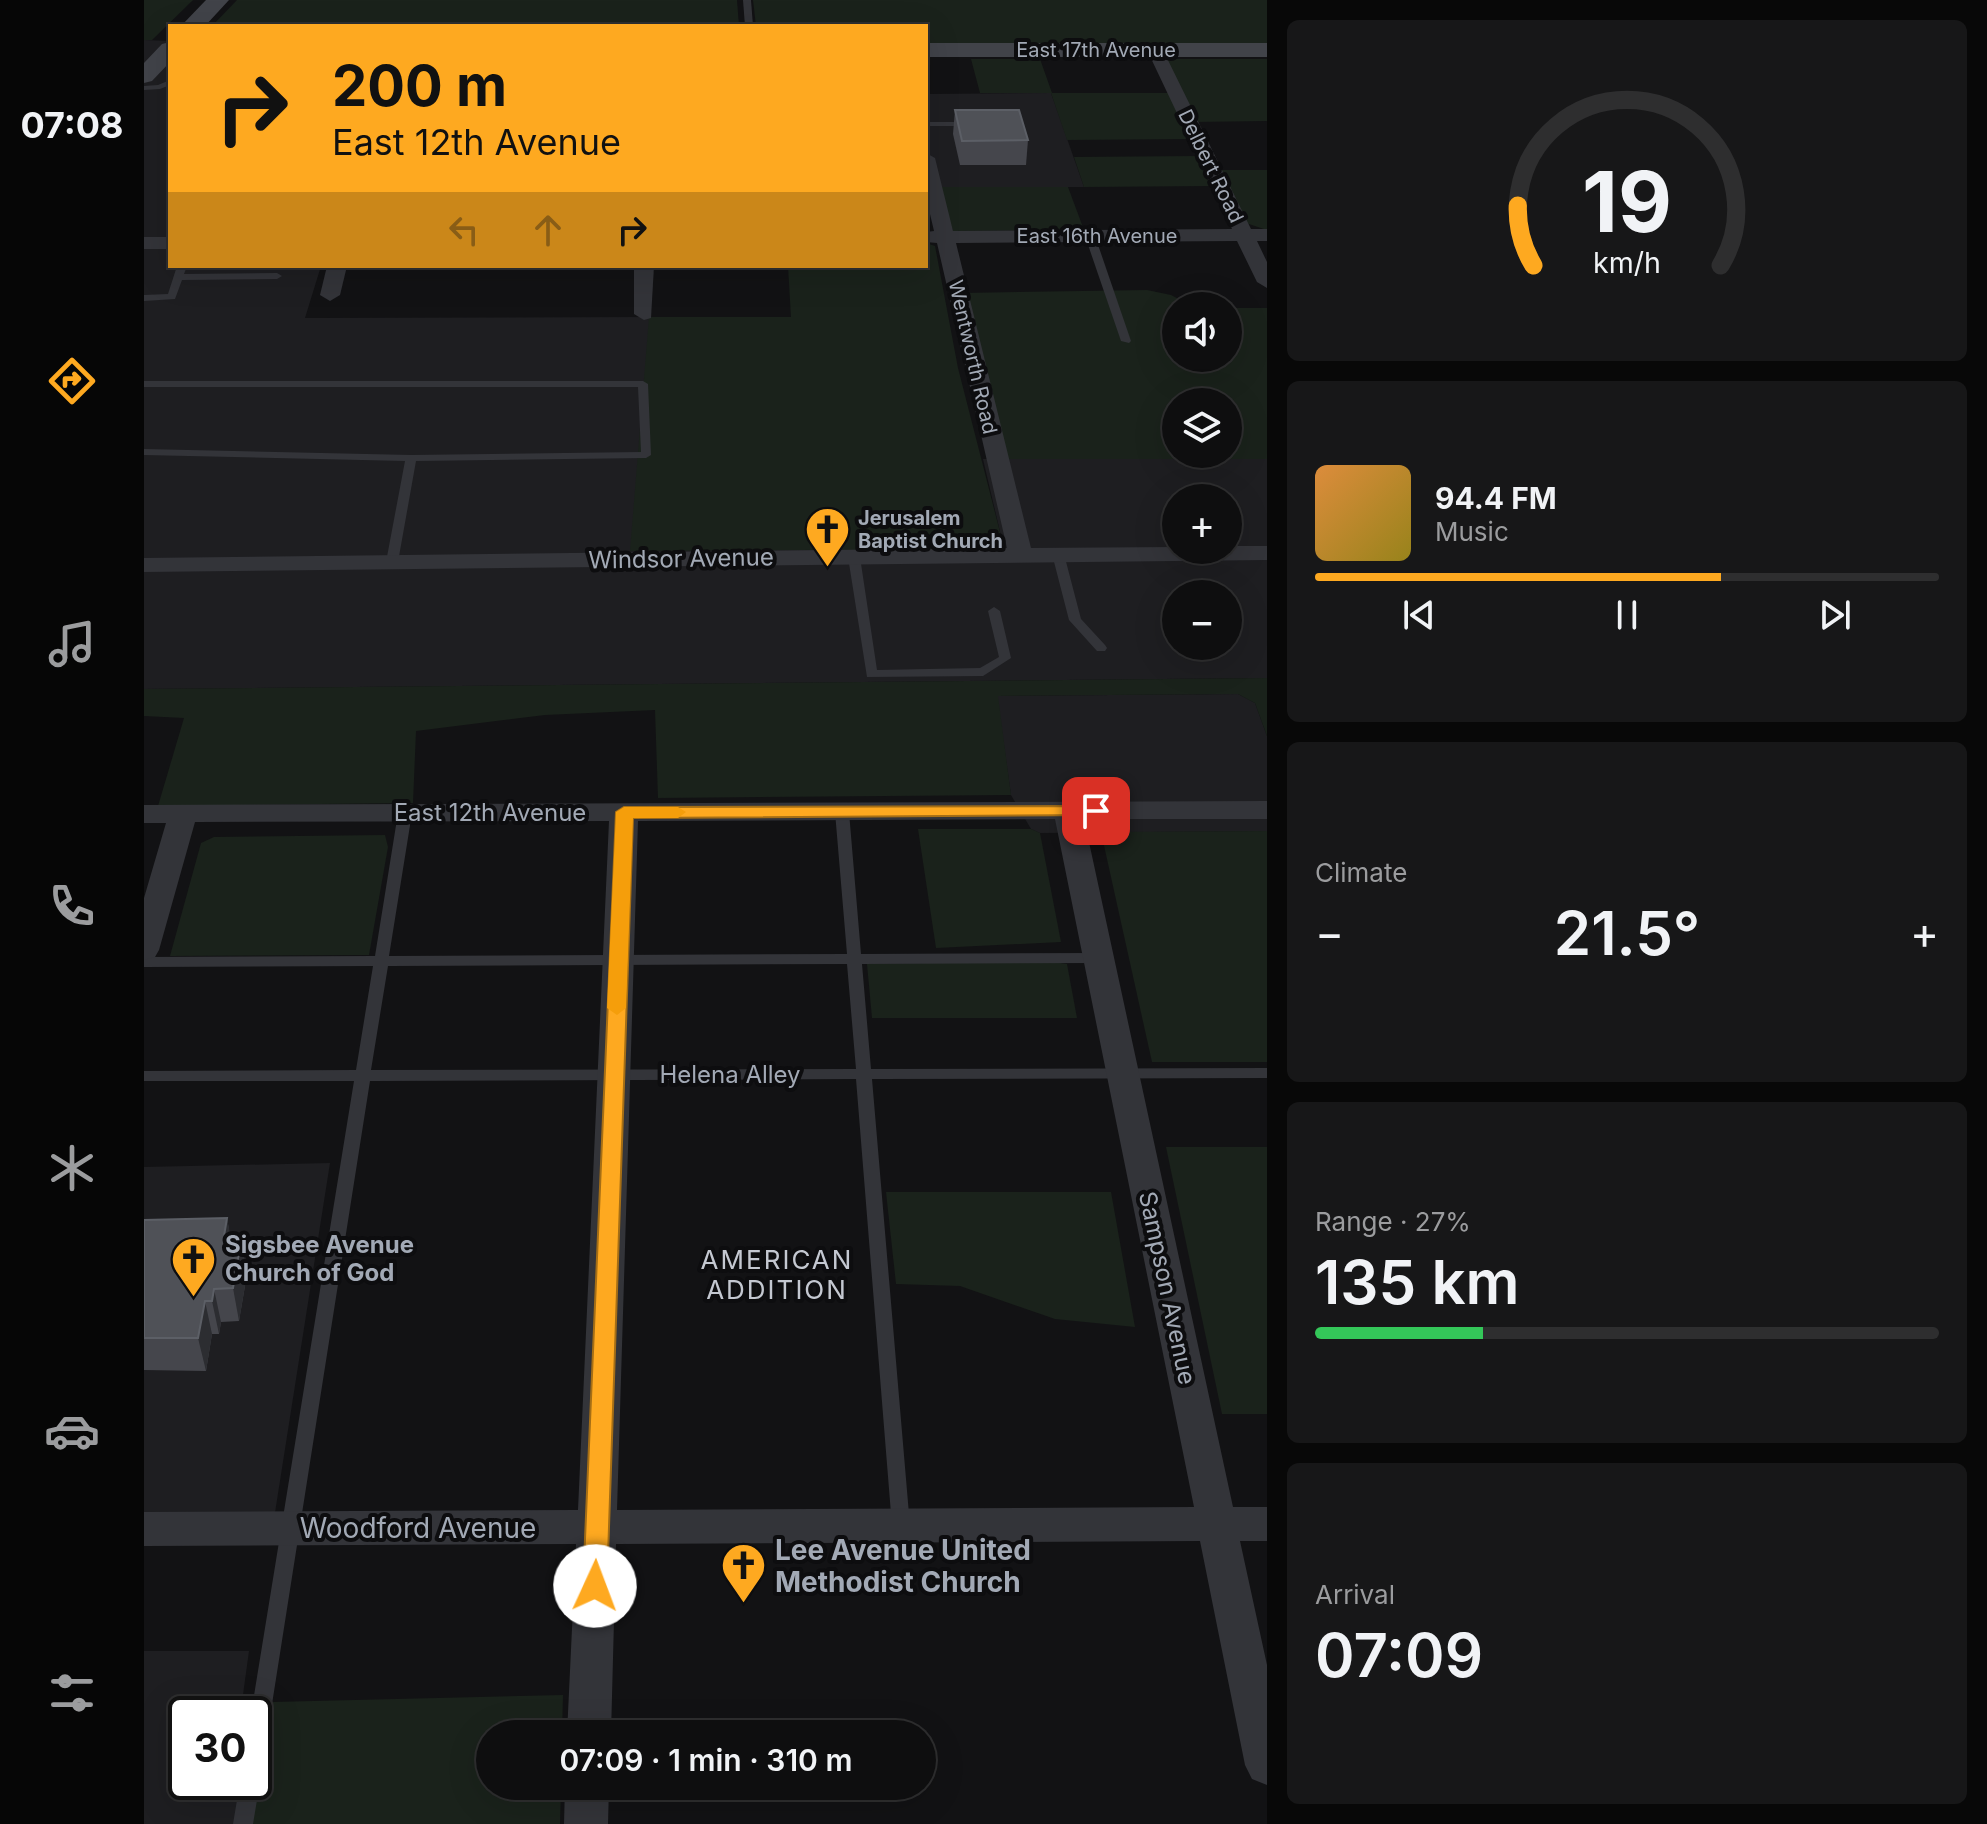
<!DOCTYPE html>
<meta charset="utf-8">
<style>
body{margin:0;font-family:Inter,sans-serif;background:#171718;color:#f1f3f6;height:100vh;display:flex;flex-direction:column;font-size:30px;white-space:nowrap}
*{box-sizing:border-box;margin:0}
p{font-size:26px;color:#9b9c9e}
.icon{flex:none;width:44px;height:44px;fill:none;stroke:currentColor;stroke-width:2;stroke-linecap:round;stroke-linejoin:round}
.map{position:relative;flex:1;overflow:hidden}
.side{display:flex;flex-direction:column;gap:20px;padding:20px;background:#080808;width:720px}
.side>*{flex:none}
.guide{position:absolute;left:24px;top:24px;width:760px;height:244px;border-radius:0px;box-shadow:0 8px 32px #0002,0 0 0 2px #2e2e2f;background:#fea920;color:#111;overflow:hidden}
.fabs{position:absolute;left:1018px;top:292px;display:grid;gap:16px}
.fabs a{display:grid;place-items:center;width:80px;height:80px;border-radius:50%;background:#0e0e0f;box-shadow:0 8px 32px #0002,0 0 0 2px #2e2e2f;font-size:40px}
.speed{position:absolute;left:24px;top:1696px;display:flex;gap:16px;font-size:40px;font-weight:700;text-align:center}
.speed>*{display:grid;place-content:center;width:104px;height:104px;border-radius:50%;background:#0e0e0f;box-shadow:0 8px 32px #0002,0 0 0 2px #2e2e2f;line-height:1}
.speed .limit{border:4px solid #111;border-radius:12px;background:#fff;color:#111}
.pin{position:absolute;display:grid;place-items:center;width:68px;height:68px;color:#fff;margin:-34px;border-radius:16px;box-shadow:0 4px 12px #0006}
.me{position:absolute;width:88px;margin:-44px;rotate:2deg;stroke-linejoin:round;filter:drop-shadow(0 0 6px #0008)}
.turn{display:flex;align-items:center;gap:28px;height:168px;padding:0 32px;font-size:36px}
.turn .icon{width:104px;height:104px;stroke-width:2.5}
.turn b{display:block;font-size:56px;line-height:68px}
.lanes{display:flex;align-items:center;height:76px;padding:0 32px;background:#0003;justify-content:center;gap:40px;direction:ltr}
.lanes .off{opacity:.35}
.big{font-size:60px;font-weight:600;line-height:1.1}
.side .tile{flex:1;display:flex;flex-direction:column;justify-content:center;gap:12px;min-width:0;padding:0 28px;border-radius:12px;background:#171718}
.side .dial{align-items:center;gap:0}
.dial svg{height:208px;overflow:visible;fill:none;stroke:#2e2e2f;stroke-width:7;stroke-linecap:round;text-anchor:middle}
.dial text{fill:#f1f3f6;stroke:none}
.song{display:flex;align-items:center;gap:24px}
.cover{width:96px;height:96px;border-radius:12px;background:linear-gradient(135deg,hsl(30 70% 55%),hsl(50 70% 35%))}
.played{height:8px;border-radius:4px;background:linear-gradient(90deg,#fea920 65%,#2e2e2f 65%)}
.keys{display:flex;justify-content:space-around;direction:ltr}
.heat{display:flex;justify-content:space-between;align-items:center;font-size:44px;direction:ltr}
.charge{height:12px;border-radius:6px;background:linear-gradient(90deg,#34c759 27%,#2e2e2f 0)}
.trip{position:absolute;left:332px;top:1720px;width:460px;height:80px;border-radius:40px;background:#0e0e0f;box-shadow:0 8px 32px #0002,0 0 0 2px #2e2e2f;font-weight:600;line-height:80px;text-align:center}
main{display:flex;flex:1;min-height:0}
.dock{display:flex;flex-direction:column;width:144px;justify-content:space-around;align-items:center;background:#060606;color:#9b9c9e}
.dock .icon{width:56px;height:56px}
.dock .active{color:#fea920}
.dock b{font-size:36px;color:#f1f3f6}
.map>svg:first-child{display:block}
</style>
<main>
<nav class="dock">
<b>07:08</b>
<svg class="icon active" aria-label="directions" viewBox="0 0 24 24"><path d="M12 3l9 9-9 9-9-9zM9 14v-3h6M13 9l2 2-2 2"/></svg>
<svg class="icon" aria-label="music" viewBox="0 0 24 24"><path d="M9 18V5l10-2v13"/><circle cx="6" cy="18" r="3"/><circle cx="16" cy="16" r="3"/></svg>
<svg class="icon" aria-label="phone" viewBox="0 0 24 24"><path d="M5 4h4l2 5-3 2q2 4 5 5l2-3 5 2v4C11 20 4 13 5 4z"/></svg>
<svg class="icon" aria-label="climate" viewBox="0 0 24 24"><path d="M12 3v18M4 7l16 10M4 17L20 7"/></svg>
<svg class="icon" aria-label="car" viewBox="0 0 24 24"><path d="M5 17H2v-5l4-1 3-4h7l3 4 3 1v5h-3M9 17h6M6 11h13"/><circle cx="7" cy="17" r="2"/><circle cx="17" cy="17" r="2"/></svg>
<svg class="icon" aria-label="filters" viewBox="0 0 24 24"><path d="M4 7h16M4 17h16"/><circle cx="9" cy="7" r="2"/><circle cx="15" cy="17" r="2"/></svg>
</nav>
<div class="map">
<svg width="1123" height="1824" viewBox="0 0 1123 1824">
<rect width="100%" height="100%" fill="#121214"/>
<g fill="#1e1e21" fill-rule="evenodd">
<path d="M0,40L26,41V266H177L161,318L505,317L857,536L839,459H1123V678L0,689ZM1032,498H1084V550H1032ZM1032,594H1084V646H1032Z"/>
<polygon points="907,93 940,187 782,187 782,94"/>
<polygon points="1094,694 1111,703 1123,736 1123,831 896,833 887,829 867,795 853,696"/>
<polygon points="186,1163 130,1519 0,1520 0,1167"/>
<path d="M0,1651H105L98,1702H128L106,1824H0ZM42,1714H110V1782H42Z"/>
</g>
<g fill="#1a221b" fill-rule="evenodd">
<polygon points="0,0 49,0 8,40 0,40"/>
<polygon points="93,0 593,0 595,26 68,26"/>
<polygon points="609,0 1123,0 1123,46 782,46 782,26 612,26"/>
<polygon points="827,59 896,59 908,93 1025,93 1047,139 923,140 907,93 836,93"/>
<polygon points="1022,59 1123,59 1123,121 1049,122"/>
<polygon points="1054,156 1069,186 940,187 930,157"/>
<polygon points="1073,170 1123,170 1123,230 1102,223"/>
<polygon points="794,187 924,187 940,230 809,231"/>
<polygon points="782,243 791,246 814,368 857,536 853,543 832,549 486,551 505,317 647,317 644,266 782,266"/>
<path d="M1003,290L1027,295L1048,306H1032V358H1084V308H1123V459H862L818,293ZM1032,402H1084V454H1032Z"/>
<polygon points="1123,678 1123,736 1111,703 1094,694 854,696 867,795 514,798 511,710 401,715 272,731 269,803 14,806 40,718 0,716 0,689"/>
<polygon points="774,829 887,829 896,833 917,942 792,948"/>
<polygon points="1123,831 1123,1062 1008,1062 957,832"/>
<polygon points="241,835 244,847 225,955 26,956 57,843 70,837"/>
<polygon points="901,961 923,964 933,1018 728,1018 723,964"/>
<polygon points="1022,1147 1123,1147 1123,1414 1078,1414"/>
<polygon points="742,1192 967,1192 991,1327 911,1319 816,1286 752,1284"/>
<polygon points="419,1695 418,1734 346,1734 346,1786 417,1786 416,1824 106,1824 128,1702"/>
</g>
<g fill="none" stroke-linecap="round" stroke-linejoin="round">
<g fill="#333439" fill-rule="evenodd">
<polygon points="599,0 607,0 609,26 601,26"/>
<polygon points="26,80 26,85 16,89 0,90 0,86 14,85"/>
<polygon points="782,122 826,122 830,124 826,126 782,126"/>
<polygon points="946,233 951,236 987,341 985,343 977,341 941,236"/>
<polygon points="33,266 43,266 40,274 133,273 138,276 133,279 38,280 31,299 0,301 0,295 24,294"/>
<polygon points="0,381 499,381 504,384 507,455 502,458 272,461 254,562 248,565 242,562 261,461 0,455 0,449 267,455 497,452 494,387 0,387"/>
<polygon points="914,551 920,554 937,619 961,645 963,648 961,651 953,651 925,620 908,554"/>
<polygon points="710,554 716,557 733,670 836,668 855,657 844,611 850,607 856,611 867,658 839,676 723,677 704,557"/>
<path d="M698,808L705,812L717,954L954,953L961,958L954,963L718,964L727,1069L1123,1068V1078L728,1079L766,1526L764,1532L757,1534L750,1532L748,1526L712,1079L226,1081L120,1755L117,1762L110,1764V1714H107L210,1081H0V1071L212,1070L229,966L0,967V957L231,956L254,813L261,809L268,813L245,956L703,954L691,812ZM703,964L712,1069L227,1070L244,966Z"/>
<polygon points="110,1774 113,1775 116,1782 109,1824 89,1824 96,1782 110,1782"/>
</g>
<g fill="#333439" fill-rule="evenodd">
<polygon points="1011,45 1019,50 1107,229 1123,229 1123,241 1113,241 1123,262 1123,288 1113,282 1093,241 812,243 887,548 1032,547 1032,550 1084,550 1084,546 1123,546 1123,560 0,572 0,558 863,548 793,243 782,242 782,232 790,231 782,197 782,153 791,158 809,231 1088,229 1003,50"/>
<rect x="0" y="237" width="26" height="12"/>
<polygon points="183,266 203,266 196,295 186,301 176,295"/>
<polygon points="490,266 510,266 507,318 500,320 490,314"/>
<path d="M1123,801V819H940L1089,1507H1123V1541H1096L1123,1665V1785L1108,1779L1101,1765L1056,1541L472,1544L467,1734H423L432,1544L0,1546V1512L434,1510L465,821L51,822L15,950L11,957L0,960V898L22,823H0V805ZM911,819L1050,1507L473,1510L494,821Z"/>
<polygon points="421,1786 465,1786 464,1824 420,1824"/>
</g>
<g fill="#414349" fill-rule="evenodd">
<polygon points="62,0 85,0 61,26 37,26"/>
<polygon points="26,42 26,62 8,81 0,83 0,63 18,44"/>
<rect x="782" y="43" width="341" height="14"/>
</g>
</g>
<g fill="#45464c">
<polygon points="811,110 884,140 882,165 816,165 809,134"/>
<polygon points="83,1218 87,1242 97,1241 103,1274 95,1321 77,1322 75,1334 68,1334 62,1371 0,1370 0,1220"/>
</g>
<g fill="#2c2d31">
<polygon points="83,1218 89,1251 79,1242"/>
<polygon points="97,1241 103,1274 95,1321 89,1288"/>
<polygon points="70,1289 77,1322 75,1334 68,1301"/>
<polygon points="61,1301 68,1334 62,1371 54,1338"/>
</g>
<g fill="#4f5157" stroke="#5c5f66" stroke-width="2">
<polygon points="811,110 875,110 884,140 818,141"/>
<polygon points="83,1218 79,1242 97,1241 89,1288 70,1289 68,1301 61,1301 54,1338 0,1338 0,1220"/>
</g>
<polygon fill="#fea920" stroke="#a56e15" stroke-width="2" points="952,806 961,811 958,815 489,818 463,1586 460,1594 451,1597 442,1594 439,1586 472,812 480,807"/>
<polygon fill="#f59e0b" points="480,807 534,807 542,812 534,818 489,818 482,1008 473,1015 463,1008 472,812"/>
<defs>
<symbol id="church-pin" viewBox="-11 -11 22 30"><path d="M0 17L-7.5 6A9.5 9.5 0 1 1 7.5 6Z" fill="#fea920" stroke="#0d0d0f"/><path d="M-1.2-6h2.4v3.5h3.3v2.4h-3.3V6h-2.4V-.1h-3.3v-2.4h3.3Z" fill="#111"/></symbol>
</defs>
<g fill-rule="evenodd">
<use href="#church-pin" x="658" y="504" width="51" height="69"/>
<use href="#church-pin" x="24" y="1234" width="51" height="69"/>
<use href="#church-pin" x="574" y="1540" width="51" height="69"/>
</g>
<g text-anchor="middle" stroke-width="8" stroke-linejoin="round" paint-order="stroke">
<g font-size="20" fill="#a2a9b5" stroke="#0d0d0f">
<text x="952" y="57">East 17th Avenue</text>
<text transform="translate(1067 166) rotate(64)" y="7">Delbert Road</text>
<text x="953" y="243">East 16th Avenue</text>
<text transform="translate(829 357) rotate(77)" y="7">Wentworth Road</text>
</g>
<g font-size="20" font-weight="bold" fill="#a2a9b5" stroke="#0d0d0f" text-anchor="start">
<text x="714" y="525">Jerusalem<tspan x="714" dy="23">Baptist Church</tspan></text>
</g>
<g font-size="24" fill="#a2a9b5" stroke="#0d0d0f">
<text transform="translate(537 559) rotate(-1)" y="8">Windsor Avenue</text>
<text x="346" y="821">East 12th Avenue</text>
<text x="586" y="1083">Helena Alley</text>
<text transform="translate(1023 1288) rotate(78)" y="8">Sampson Avenue</text>
</g>
<g font-size="24" font-weight="bold" fill="#a2a9b5" stroke="#0d0d0f" text-anchor="start">
<text x="81" y="1253">Sigsbee Avenue<tspan x="81" dy="28">Church of God</tspan></text>
</g>
<g font-size="26" letter-spacing="2" fill="#c4c8d1" stroke="#0d0d0f">
<text x="633" y="1269">AMERICAN<tspan x="633" dy="30">ADDITION</tspan></text>
</g>
<g font-size="28" fill="#a2a9b5" stroke="#0d0d0f">
<text x="274" y="1538">Woodford Avenue</text>
</g>
<g font-size="28" font-weight="bold" fill="#a2a9b5" stroke="#0d0d0f" text-anchor="start">
<text x="631" y="1560">Lee Avenue United<tspan x="631" dy="32">Methodist Church</tspan></text>
</g>
</g>
</svg>
<div class="fabs">
<a><svg class="icon" aria-label="sound" viewBox="0 0 24 24"><path d="M4 9h4l5-4v14l-5-4H4zM17 9q2 3 0 6"/></svg></a>
<a><svg class="icon" aria-label="layers" viewBox="0 0 24 24"><path d="M12 4l9 5-9 5-9-5zM3 14l9 5 9-5"/></svg></a>
<a>+</a>
<a>−</a>
</div>
<div class="speed"><div class="limit">30</div></div>
<div class="pin" style="left:952px;top:811px;background:#d93025"><svg class="icon" aria-label="arrive" viewBox="0 0 24 24"><path d="M6 21V4h12l-3 4 3 4H6"/></svg></div>
<svg class="me" style="left:451px;top:1586px" viewBox="-20 -20 40 40"><circle r="19" fill="#fff"/><path d="M0-13L10 11 0 6-10 11z" fill="#fea920"/></svg>
<div class="trip">07:09 · 1 min · 310 m</div>
<div class="guide">
<div class="turn"><svg class="icon" aria-label="right" viewBox="0 0 24 24"><path d="M7 20v-9h11M14 6l5 5-5 5"/></svg><div><b>200 m</b>East 12th Avenue</div></div>
<div class="lanes"><svg class="icon off" aria-label="left" viewBox="0 0 24 24"><path d="M17 20v-9H6M10 6l-5 5 5 5"/></svg><svg class="icon off" aria-label="ahead" viewBox="0 0 24 24"><path d="M12 20V5M6 11l6-6 6 6"/></svg><svg class="icon" aria-label="right" viewBox="0 0 24 24"><path d="M7 20v-9h11M14 6l5 5-5 5"/></svg></div>
</div>
</div>
<section class="side">
<div class="tile dial"><svg viewBox="0 0 100 80">
<path d="M14 69A42 42 0 1 1 86 69"/>
<path d="M14 69A42 42 0 0 1 8 46" stroke="#fea920"/>
<text x="50" y="56" font-size="32" font-weight="700">19</text>
<text x="50" y="72" font-size="11">km/h</text>
</svg></div>
<div class="tile">
<div class="song"><i class="cover"></i><div><b>94.4 FM</b><p>Music</p></div></div>
<div class="played"></div>
<div class="keys"><svg class="icon" aria-label="previous" viewBox="0 0 24 24"><path d="M18 5L8 12l10 7zM5 5v14"/></svg><svg class="icon" aria-label="pause" viewBox="0 0 24 24"><path d="M8 5v14M16 5v14"/></svg><svg class="icon" aria-label="next" viewBox="0 0 24 24"><path d="M6 5l10 7-10 7zM19 5v14"/></svg></div>
</div>
<div class="tile"><p>Climate</p>
<div class="heat"><a>−</a><b class="big">21.5°</b><a>+</a></div>
</div>
<div class="tile"><p>Range · 27%</p><b class="big">135 km</b><div class="charge"></div></div>
<div class="tile"><p>Arrival</p><b class="big">07:09</b></div>
</section>
</main>
